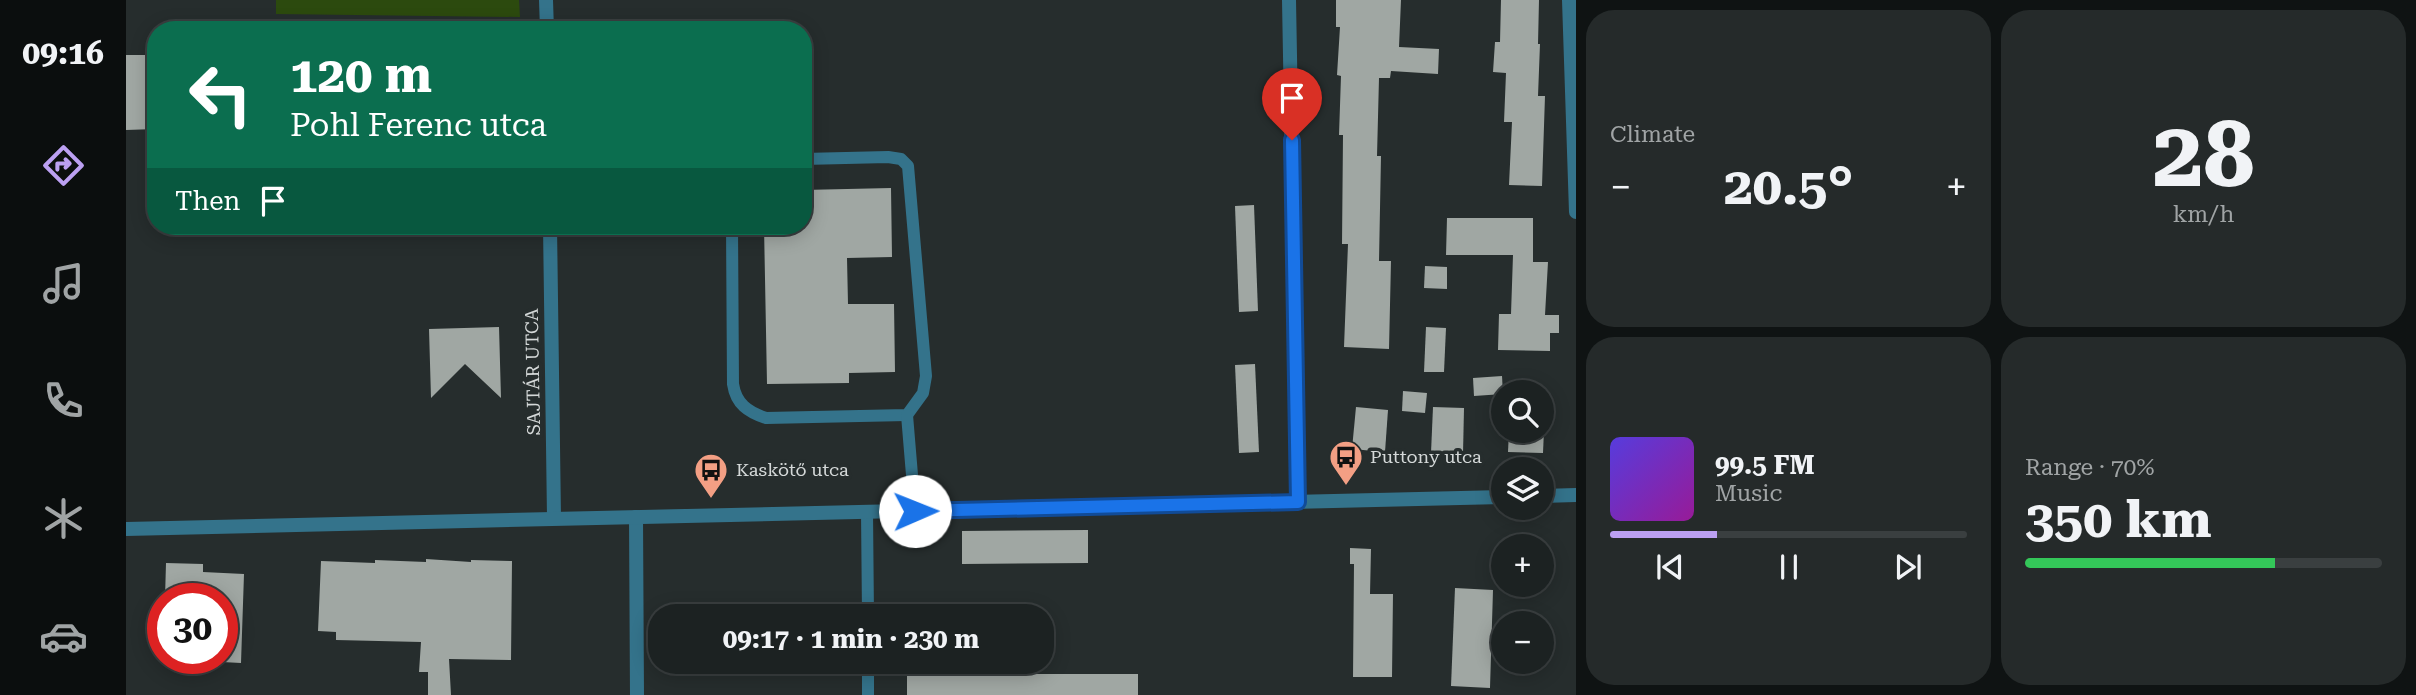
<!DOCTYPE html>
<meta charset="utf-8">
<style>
body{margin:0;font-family:"Roboto Serif",serif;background:#252a2a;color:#f1f3f6;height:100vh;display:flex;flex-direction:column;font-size:26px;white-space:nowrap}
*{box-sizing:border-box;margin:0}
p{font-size:23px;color:#a0a4a5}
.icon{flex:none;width:38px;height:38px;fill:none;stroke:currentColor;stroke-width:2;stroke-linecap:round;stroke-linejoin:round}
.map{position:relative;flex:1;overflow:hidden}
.side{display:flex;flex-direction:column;gap:10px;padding:10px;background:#0f1313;width:840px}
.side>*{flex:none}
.banner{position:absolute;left:21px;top:21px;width:665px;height:214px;border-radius:28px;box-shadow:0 4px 18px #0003,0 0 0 2px #3a3f40;background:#0b6e4f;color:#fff;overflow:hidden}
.tools{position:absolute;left:1365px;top:380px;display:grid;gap:14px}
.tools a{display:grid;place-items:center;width:63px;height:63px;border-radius:50%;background:#1c2222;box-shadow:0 4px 18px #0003,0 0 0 2px #3a3f40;font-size:35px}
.speed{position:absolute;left:21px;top:583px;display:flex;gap:14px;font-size:35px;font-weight:700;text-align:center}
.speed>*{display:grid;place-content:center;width:91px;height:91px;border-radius:50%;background:#1c2222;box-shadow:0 4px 18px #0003,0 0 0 2px #3a3f40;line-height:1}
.speed .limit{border:10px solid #d22;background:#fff;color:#111}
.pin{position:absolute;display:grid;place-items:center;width:60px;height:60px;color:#fff;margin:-72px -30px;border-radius:50% 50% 50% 0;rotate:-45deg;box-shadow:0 0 7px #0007}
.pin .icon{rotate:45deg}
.me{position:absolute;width:77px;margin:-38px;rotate:89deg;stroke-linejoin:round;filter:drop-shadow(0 0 5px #0008)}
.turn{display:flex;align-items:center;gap:24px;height:147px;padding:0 28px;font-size:32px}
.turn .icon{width:91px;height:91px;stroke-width:2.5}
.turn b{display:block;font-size:49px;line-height:60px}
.then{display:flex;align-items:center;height:66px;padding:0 28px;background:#0003;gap:14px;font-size:26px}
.big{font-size:52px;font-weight:700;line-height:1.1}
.side .card{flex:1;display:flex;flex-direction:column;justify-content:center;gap:10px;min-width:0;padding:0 24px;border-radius:28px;background:#252a2a}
.side .dial{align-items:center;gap:0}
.dial b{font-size:91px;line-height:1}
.song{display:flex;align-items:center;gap:21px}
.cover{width:84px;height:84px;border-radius:10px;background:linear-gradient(135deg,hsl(250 70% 55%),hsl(300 70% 35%))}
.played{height:7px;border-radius:4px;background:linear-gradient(90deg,#bca0f2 30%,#3a3f40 30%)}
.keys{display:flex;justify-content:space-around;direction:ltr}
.heat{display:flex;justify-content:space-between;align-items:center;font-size:38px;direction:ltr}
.charge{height:10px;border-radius:5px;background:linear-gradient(90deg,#34c759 70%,#3a3f40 0)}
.side .tiles{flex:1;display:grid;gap:10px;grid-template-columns:repeat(2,1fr)}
.trip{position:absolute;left:522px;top:604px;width:406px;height:70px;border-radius:28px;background:#1c2222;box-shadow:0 4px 18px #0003,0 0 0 2px #3a3f40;font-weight:700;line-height:70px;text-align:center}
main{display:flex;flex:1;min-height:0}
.menu{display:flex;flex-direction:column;width:126px;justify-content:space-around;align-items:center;background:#0b0e0e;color:#a0a4a5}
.menu .icon{width:49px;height:49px}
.menu .on{color:#bca0f2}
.menu b{font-size:32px;color:#f1f3f6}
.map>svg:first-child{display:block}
</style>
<main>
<nav class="menu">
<b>09:16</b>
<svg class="icon on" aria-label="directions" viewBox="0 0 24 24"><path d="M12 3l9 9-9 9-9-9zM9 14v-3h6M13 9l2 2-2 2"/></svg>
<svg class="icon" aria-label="music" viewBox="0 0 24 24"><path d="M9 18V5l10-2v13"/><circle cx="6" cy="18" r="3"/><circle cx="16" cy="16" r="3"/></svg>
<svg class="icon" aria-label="phone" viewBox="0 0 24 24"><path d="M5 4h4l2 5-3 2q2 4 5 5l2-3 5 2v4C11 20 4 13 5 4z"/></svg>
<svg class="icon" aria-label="climate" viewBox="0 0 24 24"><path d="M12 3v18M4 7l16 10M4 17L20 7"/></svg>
<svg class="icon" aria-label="car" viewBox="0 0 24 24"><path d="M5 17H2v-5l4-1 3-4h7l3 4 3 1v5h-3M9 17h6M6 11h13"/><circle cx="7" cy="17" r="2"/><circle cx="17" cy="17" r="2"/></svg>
</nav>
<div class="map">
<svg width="1450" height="695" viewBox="0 0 1450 695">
<rect width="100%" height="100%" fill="#262d2d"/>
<polygon fill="#2c4a0e" points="150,0 393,0 394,17 150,14"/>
<g fill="#a0a7a3">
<polygon points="1210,0 1275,0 1273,47 1313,49 1312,74 1265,71 1264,78 1253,78 1251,156 1255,156 1253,261 1265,261 1263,349 1218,347 1222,244 1216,244 1217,135 1213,135 1215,76 1211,75 1214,27 1210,27"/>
<polygon points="1375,0 1413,0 1412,44 1414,44 1412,96 1419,96 1416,186 1383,185 1386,122 1378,122 1380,73 1367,72 1369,42 1374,42"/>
<polygon points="0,55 30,55 30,129 0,130"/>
<polygon points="765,188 766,257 721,258 722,304 768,304 769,372 723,373 723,383 641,384 638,226 677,226 677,190"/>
<polygon points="1128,205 1132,311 1113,312 1109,206"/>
<polygon points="1321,218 1407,218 1407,262 1422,262 1419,315 1433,315 1433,333 1424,333 1424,351 1372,350 1373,314 1385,314 1387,255 1320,255"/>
<polygon points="1299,266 1321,267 1321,289 1298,288"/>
<polygon points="373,327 375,398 339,364 305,398 303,329"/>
<polygon points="1300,327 1320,328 1318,372 1298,372"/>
<polygon points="1129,364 1133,452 1113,453 1109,365"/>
<polygon points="1376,376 1377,394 1348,396 1347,378"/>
<polygon points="1277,391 1301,393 1299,413 1276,411"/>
<polygon points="1230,407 1262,410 1259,452 1226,449"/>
<polygon points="1307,407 1338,408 1337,454 1305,453"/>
<polygon points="1383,430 1418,430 1417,453 1382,452"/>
<polygon points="962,530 962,563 836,564 836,531"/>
<polygon points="1224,548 1245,549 1244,594 1267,594 1266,677 1227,677 1228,564 1224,564"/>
<polygon points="300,559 345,562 345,560 386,561 385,660 323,659 325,695 302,695 302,672 293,672 295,642 210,640 210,632 192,631 195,561 249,563 249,560 300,562"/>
<polygon points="40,563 77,564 77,572 118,574 115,663 96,662 96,598 39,598"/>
<polygon points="1329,588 1367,590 1364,688 1325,686"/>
<polygon points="855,662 875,662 875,674 1012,674 1012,695 781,695 781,672 854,672"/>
</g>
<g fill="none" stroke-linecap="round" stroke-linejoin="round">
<g stroke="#34738b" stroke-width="12">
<path d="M606,226L607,384C610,404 622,412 640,418L781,415L797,393L800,376L782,166L775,159L762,157L677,159"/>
<polyline points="781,415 789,511"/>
<polyline points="741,512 742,616"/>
<polyline points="742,662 742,695"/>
</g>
<g stroke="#34738b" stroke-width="14">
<polyline points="420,0 421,30"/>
<polyline points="1163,0 1172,502"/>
<polyline points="1443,0 1450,212"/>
<polyline points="424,226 428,518"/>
<polyline points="1416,496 1450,495"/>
<polyline points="510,517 511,695"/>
<polyline points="0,529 1377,497"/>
</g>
</g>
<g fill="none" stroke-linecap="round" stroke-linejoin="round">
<defs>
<polyline id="route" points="789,511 1172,502 1166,140"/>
</defs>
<use href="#route" stroke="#114b97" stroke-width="18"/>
<use href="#route" stroke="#1a73e8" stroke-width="12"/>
</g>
<defs>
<symbol id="bus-pin" viewBox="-11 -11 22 30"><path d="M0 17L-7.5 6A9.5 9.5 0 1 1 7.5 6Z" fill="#f39f84" stroke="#262d2d"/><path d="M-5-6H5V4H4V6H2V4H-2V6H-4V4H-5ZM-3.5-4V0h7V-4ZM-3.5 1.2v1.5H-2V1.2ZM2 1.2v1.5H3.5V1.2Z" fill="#111"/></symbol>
</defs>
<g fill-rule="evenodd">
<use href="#bus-pin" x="1201" y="438" width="38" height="52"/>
<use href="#bus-pin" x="566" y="451" width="38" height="52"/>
</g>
<g text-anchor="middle" stroke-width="7" stroke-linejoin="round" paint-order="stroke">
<g font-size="18" fill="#d4d8d8" stroke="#262d2d">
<text transform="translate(407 372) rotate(-91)" y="6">SAJTÁR UTCA</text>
</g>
<g font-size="18" fill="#d4d8d8" stroke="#262d2d" text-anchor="start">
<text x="1244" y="463">Puttony utca</text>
<text x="610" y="476">Kaskötő utca</text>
</g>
</g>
</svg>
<div class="tools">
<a><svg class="icon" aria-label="search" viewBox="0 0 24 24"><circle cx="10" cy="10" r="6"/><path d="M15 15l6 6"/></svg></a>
<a><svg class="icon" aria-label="layers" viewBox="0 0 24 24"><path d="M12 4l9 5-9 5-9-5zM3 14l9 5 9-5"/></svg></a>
<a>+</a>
<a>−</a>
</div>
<div class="speed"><div class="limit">30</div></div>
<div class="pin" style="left:1166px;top:140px;background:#d93025"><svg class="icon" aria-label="arrive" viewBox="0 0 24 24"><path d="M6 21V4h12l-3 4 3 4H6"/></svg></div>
<svg class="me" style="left:789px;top:511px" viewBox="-20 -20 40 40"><circle r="19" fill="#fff"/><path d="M0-13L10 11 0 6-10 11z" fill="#1a73e8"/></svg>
<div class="trip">09:17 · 1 min · 230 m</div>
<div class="banner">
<div class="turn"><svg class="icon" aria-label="left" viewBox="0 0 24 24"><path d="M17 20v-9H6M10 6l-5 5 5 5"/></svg><div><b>120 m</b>Pohl Ferenc utca</div></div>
<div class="then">Then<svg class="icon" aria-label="arrive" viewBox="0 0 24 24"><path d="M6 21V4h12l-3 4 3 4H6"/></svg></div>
</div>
</div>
<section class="side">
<div class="tiles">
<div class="card"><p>Climate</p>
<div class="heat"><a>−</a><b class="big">20.5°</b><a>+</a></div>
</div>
<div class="card dial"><b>28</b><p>km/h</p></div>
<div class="card">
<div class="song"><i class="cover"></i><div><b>99.5 FM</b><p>Music</p></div></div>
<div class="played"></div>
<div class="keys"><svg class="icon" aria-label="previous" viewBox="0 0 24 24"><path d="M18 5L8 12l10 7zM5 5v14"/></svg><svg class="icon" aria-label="pause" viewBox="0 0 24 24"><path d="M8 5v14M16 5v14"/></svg><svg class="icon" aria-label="next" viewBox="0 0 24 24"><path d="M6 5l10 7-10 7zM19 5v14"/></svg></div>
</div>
<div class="card"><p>Range · 70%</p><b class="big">350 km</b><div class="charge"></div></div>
</div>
</section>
</main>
